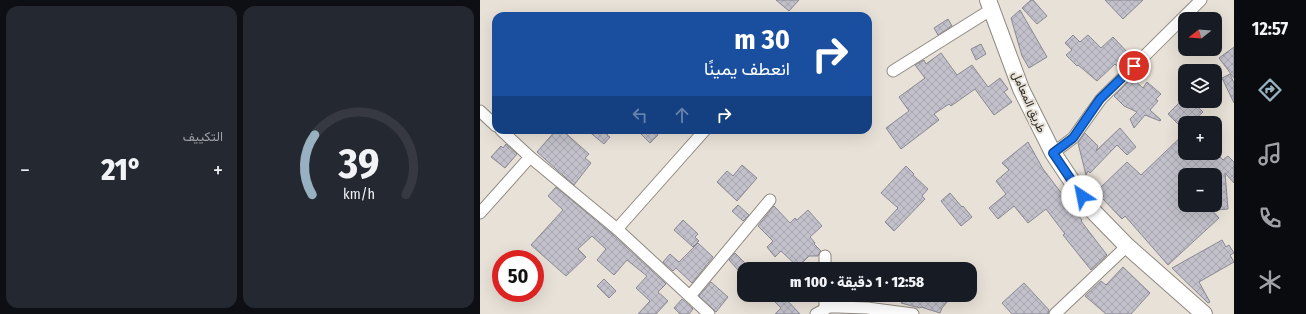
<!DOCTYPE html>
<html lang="ar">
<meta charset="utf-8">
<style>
body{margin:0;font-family:"Fira Sans Condensed",Vazirmatn,sans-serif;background:#242831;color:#f1f3f6;direction:rtl;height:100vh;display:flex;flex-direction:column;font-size:15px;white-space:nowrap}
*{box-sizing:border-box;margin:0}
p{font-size:13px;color:#9ea1a6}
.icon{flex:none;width:22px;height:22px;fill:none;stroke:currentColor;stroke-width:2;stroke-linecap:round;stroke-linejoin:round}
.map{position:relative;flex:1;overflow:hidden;direction:ltr}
.drawer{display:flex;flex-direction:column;gap:6px;padding:6px;background:#0d0f14;width:480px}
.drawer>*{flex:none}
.top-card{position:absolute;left:12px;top:12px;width:380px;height:122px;border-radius:12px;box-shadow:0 4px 16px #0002;direction:rtl;background:#1a4fa0;color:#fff;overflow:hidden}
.needle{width:26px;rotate:253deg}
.fabs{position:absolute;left:698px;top:12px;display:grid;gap:8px}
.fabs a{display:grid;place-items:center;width:44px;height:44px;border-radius:8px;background:#171b24;box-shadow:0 4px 16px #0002;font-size:20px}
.speed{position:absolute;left:12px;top:250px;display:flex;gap:8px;font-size:20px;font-weight:700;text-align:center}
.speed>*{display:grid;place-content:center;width:52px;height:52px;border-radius:50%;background:#171b24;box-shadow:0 4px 16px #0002;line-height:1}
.speed .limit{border:6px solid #d22;background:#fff;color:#111}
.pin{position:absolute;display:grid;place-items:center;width:34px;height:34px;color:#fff;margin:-17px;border:2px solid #fff;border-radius:50%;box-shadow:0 1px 4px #0007}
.me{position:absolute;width:44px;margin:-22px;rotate:326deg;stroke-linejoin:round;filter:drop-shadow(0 0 3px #0008)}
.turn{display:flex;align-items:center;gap:14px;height:84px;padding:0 16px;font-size:18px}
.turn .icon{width:52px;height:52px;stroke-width:2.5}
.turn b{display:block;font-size:28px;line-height:34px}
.lanes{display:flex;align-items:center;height:38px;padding:0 16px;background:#0003;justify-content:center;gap:20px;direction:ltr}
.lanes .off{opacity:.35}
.big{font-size:30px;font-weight:800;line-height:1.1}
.drawer .widget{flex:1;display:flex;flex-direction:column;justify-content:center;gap:6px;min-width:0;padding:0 14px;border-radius:12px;background:#242831}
.drawer .dial{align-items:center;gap:0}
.dial svg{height:104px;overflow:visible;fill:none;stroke:#363941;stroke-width:7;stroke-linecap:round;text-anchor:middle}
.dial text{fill:#f1f3f6;stroke:none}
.heat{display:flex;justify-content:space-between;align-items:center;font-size:22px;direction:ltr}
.drawer .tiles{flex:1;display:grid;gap:6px;grid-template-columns:repeat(2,1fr)}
.trip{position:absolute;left:257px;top:262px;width:240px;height:40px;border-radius:12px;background:#171b24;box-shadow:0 4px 16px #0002;font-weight:800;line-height:40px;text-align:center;direction:rtl}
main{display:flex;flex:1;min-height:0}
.tabs{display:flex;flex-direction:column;width:72px;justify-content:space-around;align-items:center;background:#090b0e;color:#9ea1a6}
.tabs .icon{width:28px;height:28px}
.tabs .on{color:#98b1c0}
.tabs b{font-size:18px;color:#f1f3f6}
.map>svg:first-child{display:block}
</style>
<main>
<nav class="tabs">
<b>12:57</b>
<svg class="icon on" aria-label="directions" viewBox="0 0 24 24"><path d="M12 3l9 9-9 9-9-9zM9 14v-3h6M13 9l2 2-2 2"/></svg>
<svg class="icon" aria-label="music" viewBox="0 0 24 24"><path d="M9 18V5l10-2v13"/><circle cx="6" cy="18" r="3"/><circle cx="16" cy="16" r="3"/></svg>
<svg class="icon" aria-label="phone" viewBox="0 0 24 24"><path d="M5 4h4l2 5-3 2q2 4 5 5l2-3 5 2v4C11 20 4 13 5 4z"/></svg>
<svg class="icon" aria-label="climate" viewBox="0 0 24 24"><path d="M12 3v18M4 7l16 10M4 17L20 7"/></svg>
</nav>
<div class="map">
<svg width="754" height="314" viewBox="0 0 754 314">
<defs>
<pattern id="building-cross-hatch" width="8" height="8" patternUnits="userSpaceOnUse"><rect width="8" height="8" fill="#c2c0ca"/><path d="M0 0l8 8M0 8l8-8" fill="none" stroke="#a7a5ae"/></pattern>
</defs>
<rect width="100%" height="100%" fill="#e8e1d8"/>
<g fill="url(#building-cross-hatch)" stroke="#8a8993">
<polygon points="296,0 319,0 309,11"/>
<polygon points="551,0 553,0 567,16 557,24 542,8"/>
<polygon points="625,0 663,0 643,19"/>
<polygon points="540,10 567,57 549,68 542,56 531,18"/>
<polygon points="468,19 472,26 458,35 454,28"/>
<polygon points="593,35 600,42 608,35 621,48 633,37 652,57 640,68 635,64 617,81 598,65 597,66 586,55 592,50 585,43"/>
<polygon points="501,44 506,54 496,60 491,49"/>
<polygon points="754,47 754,78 739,58"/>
<polygon points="461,53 477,75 492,65 508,87 520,78 528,89 524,92 532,102 514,115 495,89 471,106 469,104 454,114 459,120 421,149 406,128 429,111 419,97 445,78 435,65 444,60 446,64"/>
<polygon points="750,74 754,83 754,103 742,78"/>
<polygon points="652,78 663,88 667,82 681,94 676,99 678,101 670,110 681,120 680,121 665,115 654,128 650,119 657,112 644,106 634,96"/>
<polygon points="701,101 712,101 723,112 711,123 705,123 705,131 688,114"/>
<polygon points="640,128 656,147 647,155 637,145 610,173 608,171 606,175 598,143 605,133 618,146 616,151"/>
<polygon points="76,130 82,130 109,154 105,158 111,163 94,185 57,152"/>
<polygon points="107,130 131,130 127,135 130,137 124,144"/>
<polygon points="157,130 173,130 178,135 170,143"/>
<polygon points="705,133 705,153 737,153 743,160 748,156 754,162 754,183 745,173 748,209 735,210 735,175 705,175 705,205 727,205 739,218 688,265 645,216 642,219 622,198 624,196 619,189 647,162 661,175"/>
<polygon points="548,142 563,169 602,220 601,221 627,255 611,270 583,235 585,234 566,209 548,223 534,206 518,219 509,208 526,194 516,181 529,170 522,163"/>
<polygon points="26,144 37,154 25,168 11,157 21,146 23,148"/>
<polygon points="262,165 277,178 257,201 237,182 247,171 253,176"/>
<polygon points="426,166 434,174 433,175 448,189 442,196 445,199 414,231 405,222 418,208 401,193"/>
<polygon points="76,187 132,234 186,284 178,292 188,301 176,314 158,314 170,301 156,288 167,276 147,260 134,275 117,260 126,249 112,236 98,249 106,257 86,276 51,245 83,210 68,196"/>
<polygon points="470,193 482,207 483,206 492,217 481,226 461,201"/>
<polygon points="258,205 269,215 263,221 252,211"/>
<polygon points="294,206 310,223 315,218 317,220 328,210 342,226 330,237 335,243 334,244 341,251 338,256 329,256 318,267 301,251 295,257 287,247 293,241 278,226"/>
<polygon points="203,220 218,234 215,237 219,241 213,247 194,230"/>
<polygon points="742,240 746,247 749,245 754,253 750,255 754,262 719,282 730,302 728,303 692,268"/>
<polygon points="218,243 233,257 212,283 196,268 193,271 183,262 190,254 199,262"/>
<polygon points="255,253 265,263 258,270 249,260"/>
<polygon points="643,267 670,293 651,314 626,314 605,296 621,281 626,285"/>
<polygon points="124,279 136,291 129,298 117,286"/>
<polygon points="231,282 248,297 236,312 219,296"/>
<polygon points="544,283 569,310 568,314 532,314 522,303"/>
<polygon points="288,295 302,295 320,314 295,314 301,308"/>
<polygon points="428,295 473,295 462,308 460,313 441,307 440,308 421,303"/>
<polygon points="202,299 213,309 209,314 200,314 194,308"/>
</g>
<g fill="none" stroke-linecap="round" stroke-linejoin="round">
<defs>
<g id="street">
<polyline points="413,71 512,9"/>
<polyline points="0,111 16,126"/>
<polyline points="21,130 50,157 137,229 229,314"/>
<polyline points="573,153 593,138 621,99 721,0"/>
<polyline points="0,213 50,157"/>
<polyline points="137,229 225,130"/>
<polyline points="345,269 345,256"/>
<polyline points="210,296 290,200"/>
<polyline points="345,309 345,295"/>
<polyline points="336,314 349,307 358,307 387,308 433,314"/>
<polyline points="575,314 647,246"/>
</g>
<polyline id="secondary" points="508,0 541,89 573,153 609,207 647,246 724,314"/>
</defs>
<use href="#street" stroke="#8f8981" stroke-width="13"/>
<use href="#secondary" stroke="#8f8981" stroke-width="18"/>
<use href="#street" stroke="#fff" stroke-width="11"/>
<use href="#secondary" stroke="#fff" stroke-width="16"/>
</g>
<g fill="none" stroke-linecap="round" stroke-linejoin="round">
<defs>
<polyline id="route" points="602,196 573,153 593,138 620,99 654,66"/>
</defs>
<use href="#route" stroke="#114b97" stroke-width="10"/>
<use href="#route" stroke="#1a73e8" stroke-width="7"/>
</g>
<g text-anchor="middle" stroke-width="4" stroke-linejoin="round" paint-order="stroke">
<g font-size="12" fill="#2e2c28" stroke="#e8e1d8">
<text transform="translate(549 102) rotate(66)" y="4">طريق المعامل</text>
</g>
</g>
</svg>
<div class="fabs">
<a><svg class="needle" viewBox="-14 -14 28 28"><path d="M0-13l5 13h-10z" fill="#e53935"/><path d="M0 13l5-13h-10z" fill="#9ea1a6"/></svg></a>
<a><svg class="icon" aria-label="layers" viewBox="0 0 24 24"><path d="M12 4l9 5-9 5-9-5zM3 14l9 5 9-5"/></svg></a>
<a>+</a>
<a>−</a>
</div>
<div class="speed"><div class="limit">50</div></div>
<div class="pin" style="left:654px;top:66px;background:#d93025"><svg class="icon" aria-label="arrive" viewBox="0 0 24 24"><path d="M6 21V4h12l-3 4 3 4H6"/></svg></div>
<svg class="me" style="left:602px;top:196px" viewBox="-20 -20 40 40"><circle r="19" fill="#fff"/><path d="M0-13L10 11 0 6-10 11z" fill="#1a73e8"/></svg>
<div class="trip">12:58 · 1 دقيقة · 100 m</div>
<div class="top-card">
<div class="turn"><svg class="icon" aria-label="right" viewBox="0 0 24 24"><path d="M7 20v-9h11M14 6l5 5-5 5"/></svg><div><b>30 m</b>انعطف يمينًا</div></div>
<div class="lanes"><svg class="icon off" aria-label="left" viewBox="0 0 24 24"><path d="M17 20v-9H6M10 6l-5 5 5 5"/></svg><svg class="icon off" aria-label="ahead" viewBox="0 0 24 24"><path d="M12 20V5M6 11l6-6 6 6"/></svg><svg class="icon" aria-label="right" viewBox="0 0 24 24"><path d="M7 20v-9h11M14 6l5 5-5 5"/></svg></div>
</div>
</div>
<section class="drawer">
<div class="tiles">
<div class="widget dial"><svg viewBox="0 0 100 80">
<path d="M14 69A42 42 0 1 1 86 69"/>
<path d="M14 69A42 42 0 0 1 16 23" stroke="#98b1c0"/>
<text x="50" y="56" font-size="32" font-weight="700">39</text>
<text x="50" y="72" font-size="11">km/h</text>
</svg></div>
<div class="widget"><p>التكييف</p>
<div class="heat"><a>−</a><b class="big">21°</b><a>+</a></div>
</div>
</div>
</section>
</main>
